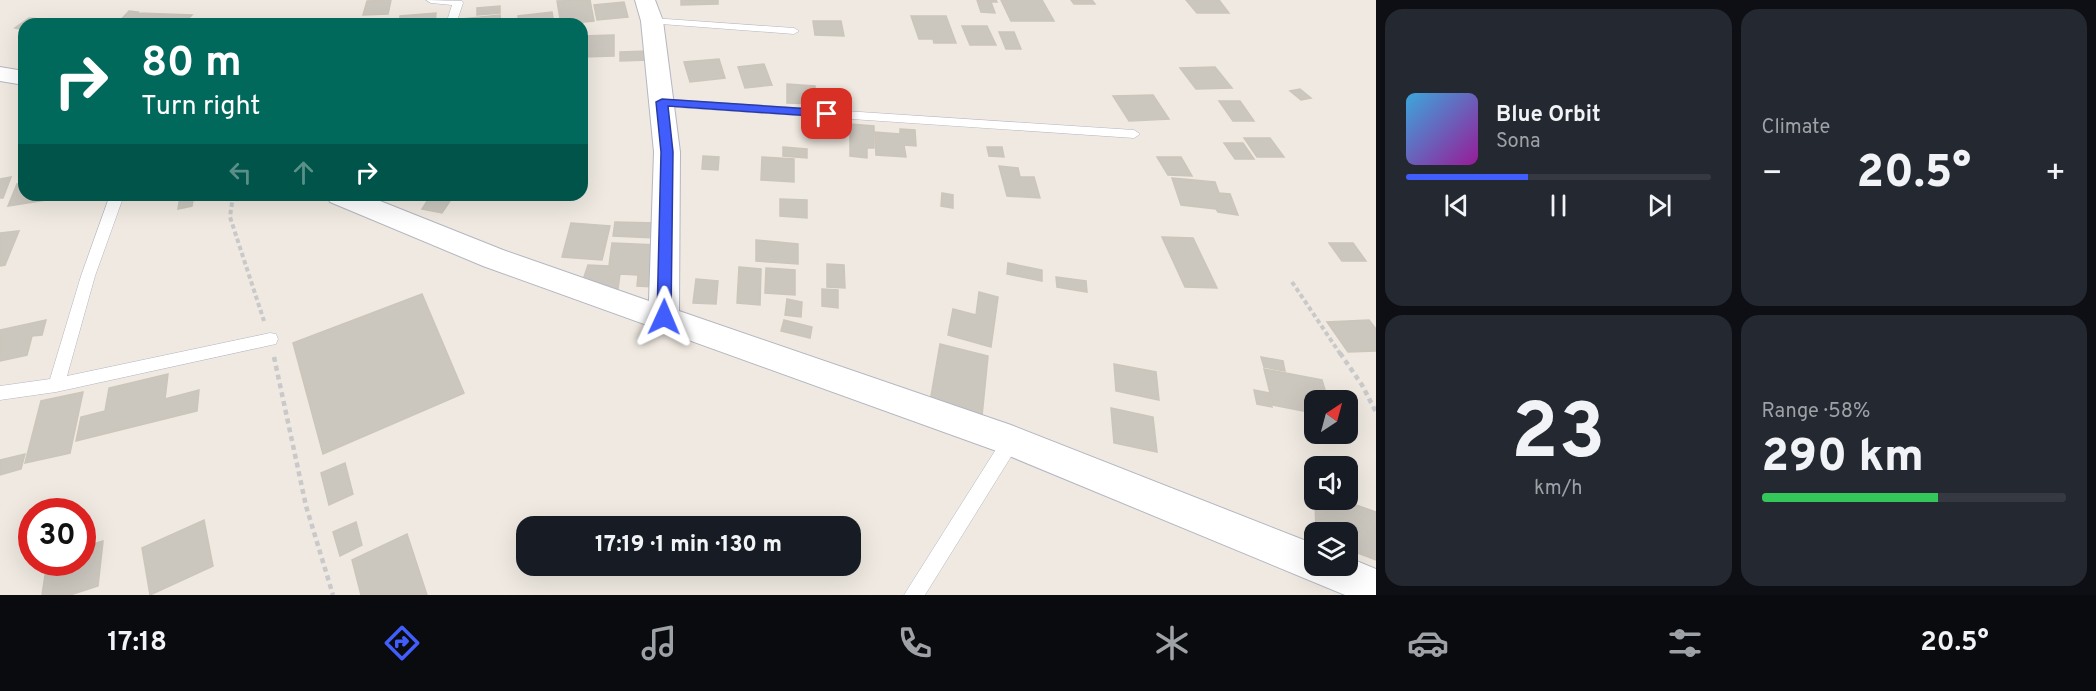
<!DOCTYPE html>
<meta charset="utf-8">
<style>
body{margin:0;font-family:Overpass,sans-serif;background:#242831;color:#f1f3f6;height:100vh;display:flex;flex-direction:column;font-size:22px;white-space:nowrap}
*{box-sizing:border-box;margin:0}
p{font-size:20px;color:#9ea1a6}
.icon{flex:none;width:33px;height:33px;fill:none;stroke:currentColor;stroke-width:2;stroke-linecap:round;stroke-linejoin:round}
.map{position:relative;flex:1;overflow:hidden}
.sheet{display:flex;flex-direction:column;gap:9px;padding:9px;background:#0d0f14;width:720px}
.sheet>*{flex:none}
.guide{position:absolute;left:18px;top:18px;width:570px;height:183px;border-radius:18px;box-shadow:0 6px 24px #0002;background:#00695c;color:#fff;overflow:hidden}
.needle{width:39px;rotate:36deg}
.tools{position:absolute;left:1304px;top:390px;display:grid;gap:12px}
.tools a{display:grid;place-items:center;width:54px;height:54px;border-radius:12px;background:#171b24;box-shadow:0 6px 24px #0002;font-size:30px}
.speed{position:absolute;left:18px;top:498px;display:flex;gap:12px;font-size:30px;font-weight:700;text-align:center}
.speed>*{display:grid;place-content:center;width:78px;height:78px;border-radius:50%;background:#171b24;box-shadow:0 6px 24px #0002;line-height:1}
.speed .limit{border:9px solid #d22;background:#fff;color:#111}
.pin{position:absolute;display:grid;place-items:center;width:51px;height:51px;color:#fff;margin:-26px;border-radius:12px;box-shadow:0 3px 9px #0006}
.me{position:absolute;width:66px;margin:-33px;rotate:1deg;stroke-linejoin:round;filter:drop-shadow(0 0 4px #0008)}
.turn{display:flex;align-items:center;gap:21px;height:126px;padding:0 24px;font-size:27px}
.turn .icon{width:78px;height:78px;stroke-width:2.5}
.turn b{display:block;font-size:42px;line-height:51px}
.lanes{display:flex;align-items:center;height:57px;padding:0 24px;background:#0003;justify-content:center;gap:30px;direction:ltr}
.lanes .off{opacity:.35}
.big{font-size:45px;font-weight:800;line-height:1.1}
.sheet .widget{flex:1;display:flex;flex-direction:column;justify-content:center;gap:9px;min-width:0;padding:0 21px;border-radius:18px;background:#242831}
.sheet .dial{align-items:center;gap:0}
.dial b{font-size:78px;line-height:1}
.song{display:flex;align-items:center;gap:18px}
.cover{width:72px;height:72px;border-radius:9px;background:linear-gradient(135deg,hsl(200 70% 55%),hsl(300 70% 35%))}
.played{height:6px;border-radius:3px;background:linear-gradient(90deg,#415dfc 40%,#363941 40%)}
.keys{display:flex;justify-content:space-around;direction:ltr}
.heat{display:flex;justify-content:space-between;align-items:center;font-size:33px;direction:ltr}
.charge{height:9px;border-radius:4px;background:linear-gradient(90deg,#34c759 58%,#363941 0)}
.sheet .tiles{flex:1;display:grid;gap:9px;grid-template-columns:repeat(2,1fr)}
.trip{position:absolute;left:516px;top:516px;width:345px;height:60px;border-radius:18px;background:#171b24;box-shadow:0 6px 24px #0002;font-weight:800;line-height:60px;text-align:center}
.menu{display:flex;height:96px;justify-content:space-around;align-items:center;background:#090b0e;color:#9ea1a6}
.menu .icon{width:42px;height:42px}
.menu .current{color:#415dfc}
.menu b{font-size:27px;color:#f1f3f6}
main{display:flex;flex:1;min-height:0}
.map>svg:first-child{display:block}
</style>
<main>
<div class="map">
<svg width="1376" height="595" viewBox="0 0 1376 595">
<rect width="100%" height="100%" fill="#efe9e1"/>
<g fill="#cbc7bf" stroke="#cbc5ba" stroke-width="1.5">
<polygon points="391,0 388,14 363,15 367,1"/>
<polygon points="590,0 594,21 561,24 557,1"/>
<polygon points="681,0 718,0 718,4 681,5"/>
<polygon points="977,0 996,0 997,2 991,2 995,13 981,12"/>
<polygon points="1001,0 1042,0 1054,21 1011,21"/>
<polygon points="1071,0 1092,0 1095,4 1074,4"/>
<polygon points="1186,0 1219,0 1229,13 1197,13"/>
<polygon points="624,2 628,17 597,20 594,5"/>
<polygon points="500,6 500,13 477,15 477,8"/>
<polygon points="129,11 138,12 137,13 192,15 183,24 117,24"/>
<polygon points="552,12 554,24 519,24 518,16"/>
<polygon points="436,13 435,24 399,24 400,16"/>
<polygon points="500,15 501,24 462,24 462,19"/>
<polygon points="911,16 946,16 956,43 934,43 933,39 919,39"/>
<polygon points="29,18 41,19 35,24 24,24 24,30 15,28"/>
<polygon points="813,21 841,21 844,36 815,35"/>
<polygon points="962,26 987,26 996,45 970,45"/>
<polygon points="999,32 1014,32 1021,49 1006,49"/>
<polygon points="614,35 614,56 582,57 582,36"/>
<polygon points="648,51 649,60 620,61 620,52"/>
<polygon points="719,59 725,78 690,82 684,62"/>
<polygon points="764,64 772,85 745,88 738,67"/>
<polygon points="1215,67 1232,88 1196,89 1180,68"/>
<polygon points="787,84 815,86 816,104 787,103"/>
<polygon points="1300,89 1311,98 1301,100 1290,91"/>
<polygon points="1153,95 1169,119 1129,121 1113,96"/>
<polygon points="1219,101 1240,101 1254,121 1233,121"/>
<polygon points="850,124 874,126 874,148 867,148 867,158 850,156"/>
<polygon points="900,129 915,130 916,146 904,145 906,157 876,155 875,132 900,134"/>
<polygon points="1244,138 1270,138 1284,157 1257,157"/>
<polygon points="1224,143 1243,143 1254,159 1235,159"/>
<polygon points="783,147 807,149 807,158 783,156"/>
<polygon points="987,147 1002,147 1004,157 989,156"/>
<polygon points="703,156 719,157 718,170 702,169"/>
<polygon points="762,157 794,159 794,182 761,180"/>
<polygon points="1157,157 1181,157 1192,176 1168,175"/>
<polygon points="999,166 1018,168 1020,177 1034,177 1040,198 1007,196"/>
<polygon points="11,177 3,198 0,198 0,179"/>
<polygon points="1172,178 1215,182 1219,193 1230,194 1238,215 1218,212 1216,209 1181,205"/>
<polygon points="24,183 24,195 78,195 8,206 17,184"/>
<polygon points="942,193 953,195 953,208 941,206"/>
<polygon points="194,195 192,206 178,209 180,197"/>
<polygon points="431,195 454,195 442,213 422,209"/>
<polygon points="780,199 807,200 807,218 780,216"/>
<polygon points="615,222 657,223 656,238 613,236"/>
<polygon points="571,223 610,226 602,260 562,257"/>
<polygon points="19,231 5,265 0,266 0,233"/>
<polygon points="1162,237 1193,238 1217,288 1185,287"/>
<polygon points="756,240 798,244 798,264 756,261"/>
<polygon points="612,243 658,245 654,287 637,286 638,275 620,274 618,289 583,280 588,265 609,266"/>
<polygon points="1329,243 1353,243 1366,261 1342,261"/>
<polygon points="1008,263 1042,270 1042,281 1007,274"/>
<polygon points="827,264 844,265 845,288 827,287"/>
<polygon points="739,267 761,269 760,305 737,303"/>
<polygon points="766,268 795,270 795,295 765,293"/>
<polygon points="1056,277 1086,281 1087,292 1057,287"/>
<polygon points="696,279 718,281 716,304 693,303"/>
<polygon points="822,289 838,290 838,308 822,306"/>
<polygon points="979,292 998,297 991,347 948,335 953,309 976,315"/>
<polygon points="422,294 464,393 323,454 293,343"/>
<polygon points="787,299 802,302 801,317 785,315"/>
<polygon points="46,320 42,335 32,336 27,355 0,361 0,330"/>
<polygon points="784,320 812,327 810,338 781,331"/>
<polygon points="1369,320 1376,329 1376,351 1348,352 1327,322"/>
<polygon points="940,344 988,356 982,416 930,402"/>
<polygon points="1261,357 1283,361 1285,371 1264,367"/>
<polygon points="1114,364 1156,372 1159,400 1116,391"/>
<polygon points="1264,369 1322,380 1328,400 1314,400 1314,413 1273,405"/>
<polygon points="168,374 165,399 199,390 197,411 76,441 81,417 105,411 109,388"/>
<polygon points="1254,390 1269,393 1272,407 1257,404"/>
<polygon points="83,392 70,453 25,463 41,401"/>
<polygon points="1111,408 1153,417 1157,452 1114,443"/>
<polygon points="25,454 21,469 0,475 0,460"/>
<polygon points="345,463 353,494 329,505 321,473"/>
<polygon points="1315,500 1342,500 1376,512 1376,560 1347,549 1347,532 1316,532"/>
<polygon points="204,520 213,566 150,595 142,548"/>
<polygon points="356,522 362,545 340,556 333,532"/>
<polygon points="407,534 427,595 361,595 352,560"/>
<polygon points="103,541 98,586 70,595 42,595 47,562 82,562 82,547"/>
</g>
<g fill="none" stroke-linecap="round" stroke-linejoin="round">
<defs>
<g id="service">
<polygon points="426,0 462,1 463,3 456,24 446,24 452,5 431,3"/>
<polygon points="652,18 794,28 799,31 794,34 648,23 647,21"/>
<polygon points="662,99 1134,130 1140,134 1134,138 658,106 656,103"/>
<polygon points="110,195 124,195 95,276 67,376 270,333 276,334 278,339 276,344 56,392 0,400 0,386 50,379 81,276"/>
<polygon points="1011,433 1017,435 1020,441 1017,447 925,595 904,595 1005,435"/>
</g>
<g id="minor">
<polygon points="635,0 655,0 663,21 680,152 679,311 1011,425 1314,544 1314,566 1347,566 1347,557 1376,569 1376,595 1345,595 1002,453 483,266 330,202 326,195 365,195 503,250 649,301 654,152 641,21"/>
<polygon points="0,67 24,71 24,85 0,81"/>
</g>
</defs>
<use href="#service" stroke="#b4b6c1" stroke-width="1"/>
<use href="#minor" stroke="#b4b6c1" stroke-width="2"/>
<g stroke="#c9c9c9" stroke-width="4" stroke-dasharray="4.5 3" stroke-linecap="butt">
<polyline points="233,195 230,217 264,321"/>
<polyline points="1292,282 1341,355"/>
</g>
<g stroke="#c9c9c9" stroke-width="4.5" stroke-dasharray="5 4" stroke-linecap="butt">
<polyline points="1340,353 1362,385 1376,412"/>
<polyline points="274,357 306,506 333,595"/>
</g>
<use href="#service" fill="#fff" fill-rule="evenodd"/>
<use href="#minor" fill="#fff" fill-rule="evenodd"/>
</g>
<polygon fill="#415dfc" stroke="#2a3ca4" stroke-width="1.5" points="662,99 827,110 833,114 827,117 668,106 673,152 671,317 669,321 659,321 657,317 661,152 656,102"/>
</svg>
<div class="tools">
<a><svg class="needle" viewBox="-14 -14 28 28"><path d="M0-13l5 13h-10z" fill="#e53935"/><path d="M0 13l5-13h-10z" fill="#9ea1a6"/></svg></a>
<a><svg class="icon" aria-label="sound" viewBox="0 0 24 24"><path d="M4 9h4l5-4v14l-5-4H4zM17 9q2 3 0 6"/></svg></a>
<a><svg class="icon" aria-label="layers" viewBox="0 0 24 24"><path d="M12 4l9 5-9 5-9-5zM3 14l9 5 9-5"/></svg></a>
</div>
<div class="speed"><div class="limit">30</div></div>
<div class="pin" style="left:827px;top:114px;background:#d93025"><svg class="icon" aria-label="arrive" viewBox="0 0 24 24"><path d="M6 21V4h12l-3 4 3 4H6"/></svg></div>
<svg class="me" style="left:664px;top:317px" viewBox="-20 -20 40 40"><path d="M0-17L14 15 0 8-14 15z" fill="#415dfc" stroke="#fff" stroke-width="4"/></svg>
<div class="trip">17:19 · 1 min · 130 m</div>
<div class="guide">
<div class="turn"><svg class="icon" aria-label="right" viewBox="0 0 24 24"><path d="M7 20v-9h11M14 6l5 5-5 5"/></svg><div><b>80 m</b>Turn right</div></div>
<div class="lanes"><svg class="icon off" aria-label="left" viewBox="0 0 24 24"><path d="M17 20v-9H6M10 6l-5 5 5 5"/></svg><svg class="icon off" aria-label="ahead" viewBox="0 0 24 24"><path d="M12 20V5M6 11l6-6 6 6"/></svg><svg class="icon" aria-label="right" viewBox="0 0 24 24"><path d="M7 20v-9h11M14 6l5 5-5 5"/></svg></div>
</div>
</div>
<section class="sheet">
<div class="tiles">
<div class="widget">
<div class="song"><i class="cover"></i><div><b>Blue Orbit</b><p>Sona</p></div></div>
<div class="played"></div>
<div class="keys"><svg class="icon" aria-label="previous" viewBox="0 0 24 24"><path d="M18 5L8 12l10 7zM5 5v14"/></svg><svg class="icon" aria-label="pause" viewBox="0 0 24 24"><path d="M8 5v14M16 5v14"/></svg><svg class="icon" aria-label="next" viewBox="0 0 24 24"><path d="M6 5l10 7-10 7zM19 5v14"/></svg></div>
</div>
<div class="widget"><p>Climate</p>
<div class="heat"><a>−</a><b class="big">20.5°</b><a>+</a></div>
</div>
<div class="widget dial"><b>23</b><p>km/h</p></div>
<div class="widget"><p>Range · 58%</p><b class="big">290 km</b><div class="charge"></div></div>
</div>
</section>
</main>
<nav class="menu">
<b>17:18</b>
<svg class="icon current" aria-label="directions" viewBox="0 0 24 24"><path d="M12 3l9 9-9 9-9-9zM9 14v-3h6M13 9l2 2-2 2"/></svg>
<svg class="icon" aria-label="music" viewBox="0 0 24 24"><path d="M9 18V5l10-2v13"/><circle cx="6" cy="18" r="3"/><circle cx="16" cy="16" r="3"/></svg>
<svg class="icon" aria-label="phone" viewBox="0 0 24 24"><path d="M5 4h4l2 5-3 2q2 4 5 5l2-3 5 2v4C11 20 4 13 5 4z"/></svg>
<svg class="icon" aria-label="climate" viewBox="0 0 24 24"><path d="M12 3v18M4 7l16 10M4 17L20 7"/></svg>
<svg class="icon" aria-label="car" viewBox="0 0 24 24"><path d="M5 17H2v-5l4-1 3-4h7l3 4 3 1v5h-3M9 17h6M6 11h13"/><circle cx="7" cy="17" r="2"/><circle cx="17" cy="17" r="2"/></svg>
<svg class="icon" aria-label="filters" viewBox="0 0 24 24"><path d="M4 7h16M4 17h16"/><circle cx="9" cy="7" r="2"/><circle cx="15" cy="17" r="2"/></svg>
<b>20.5°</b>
</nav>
